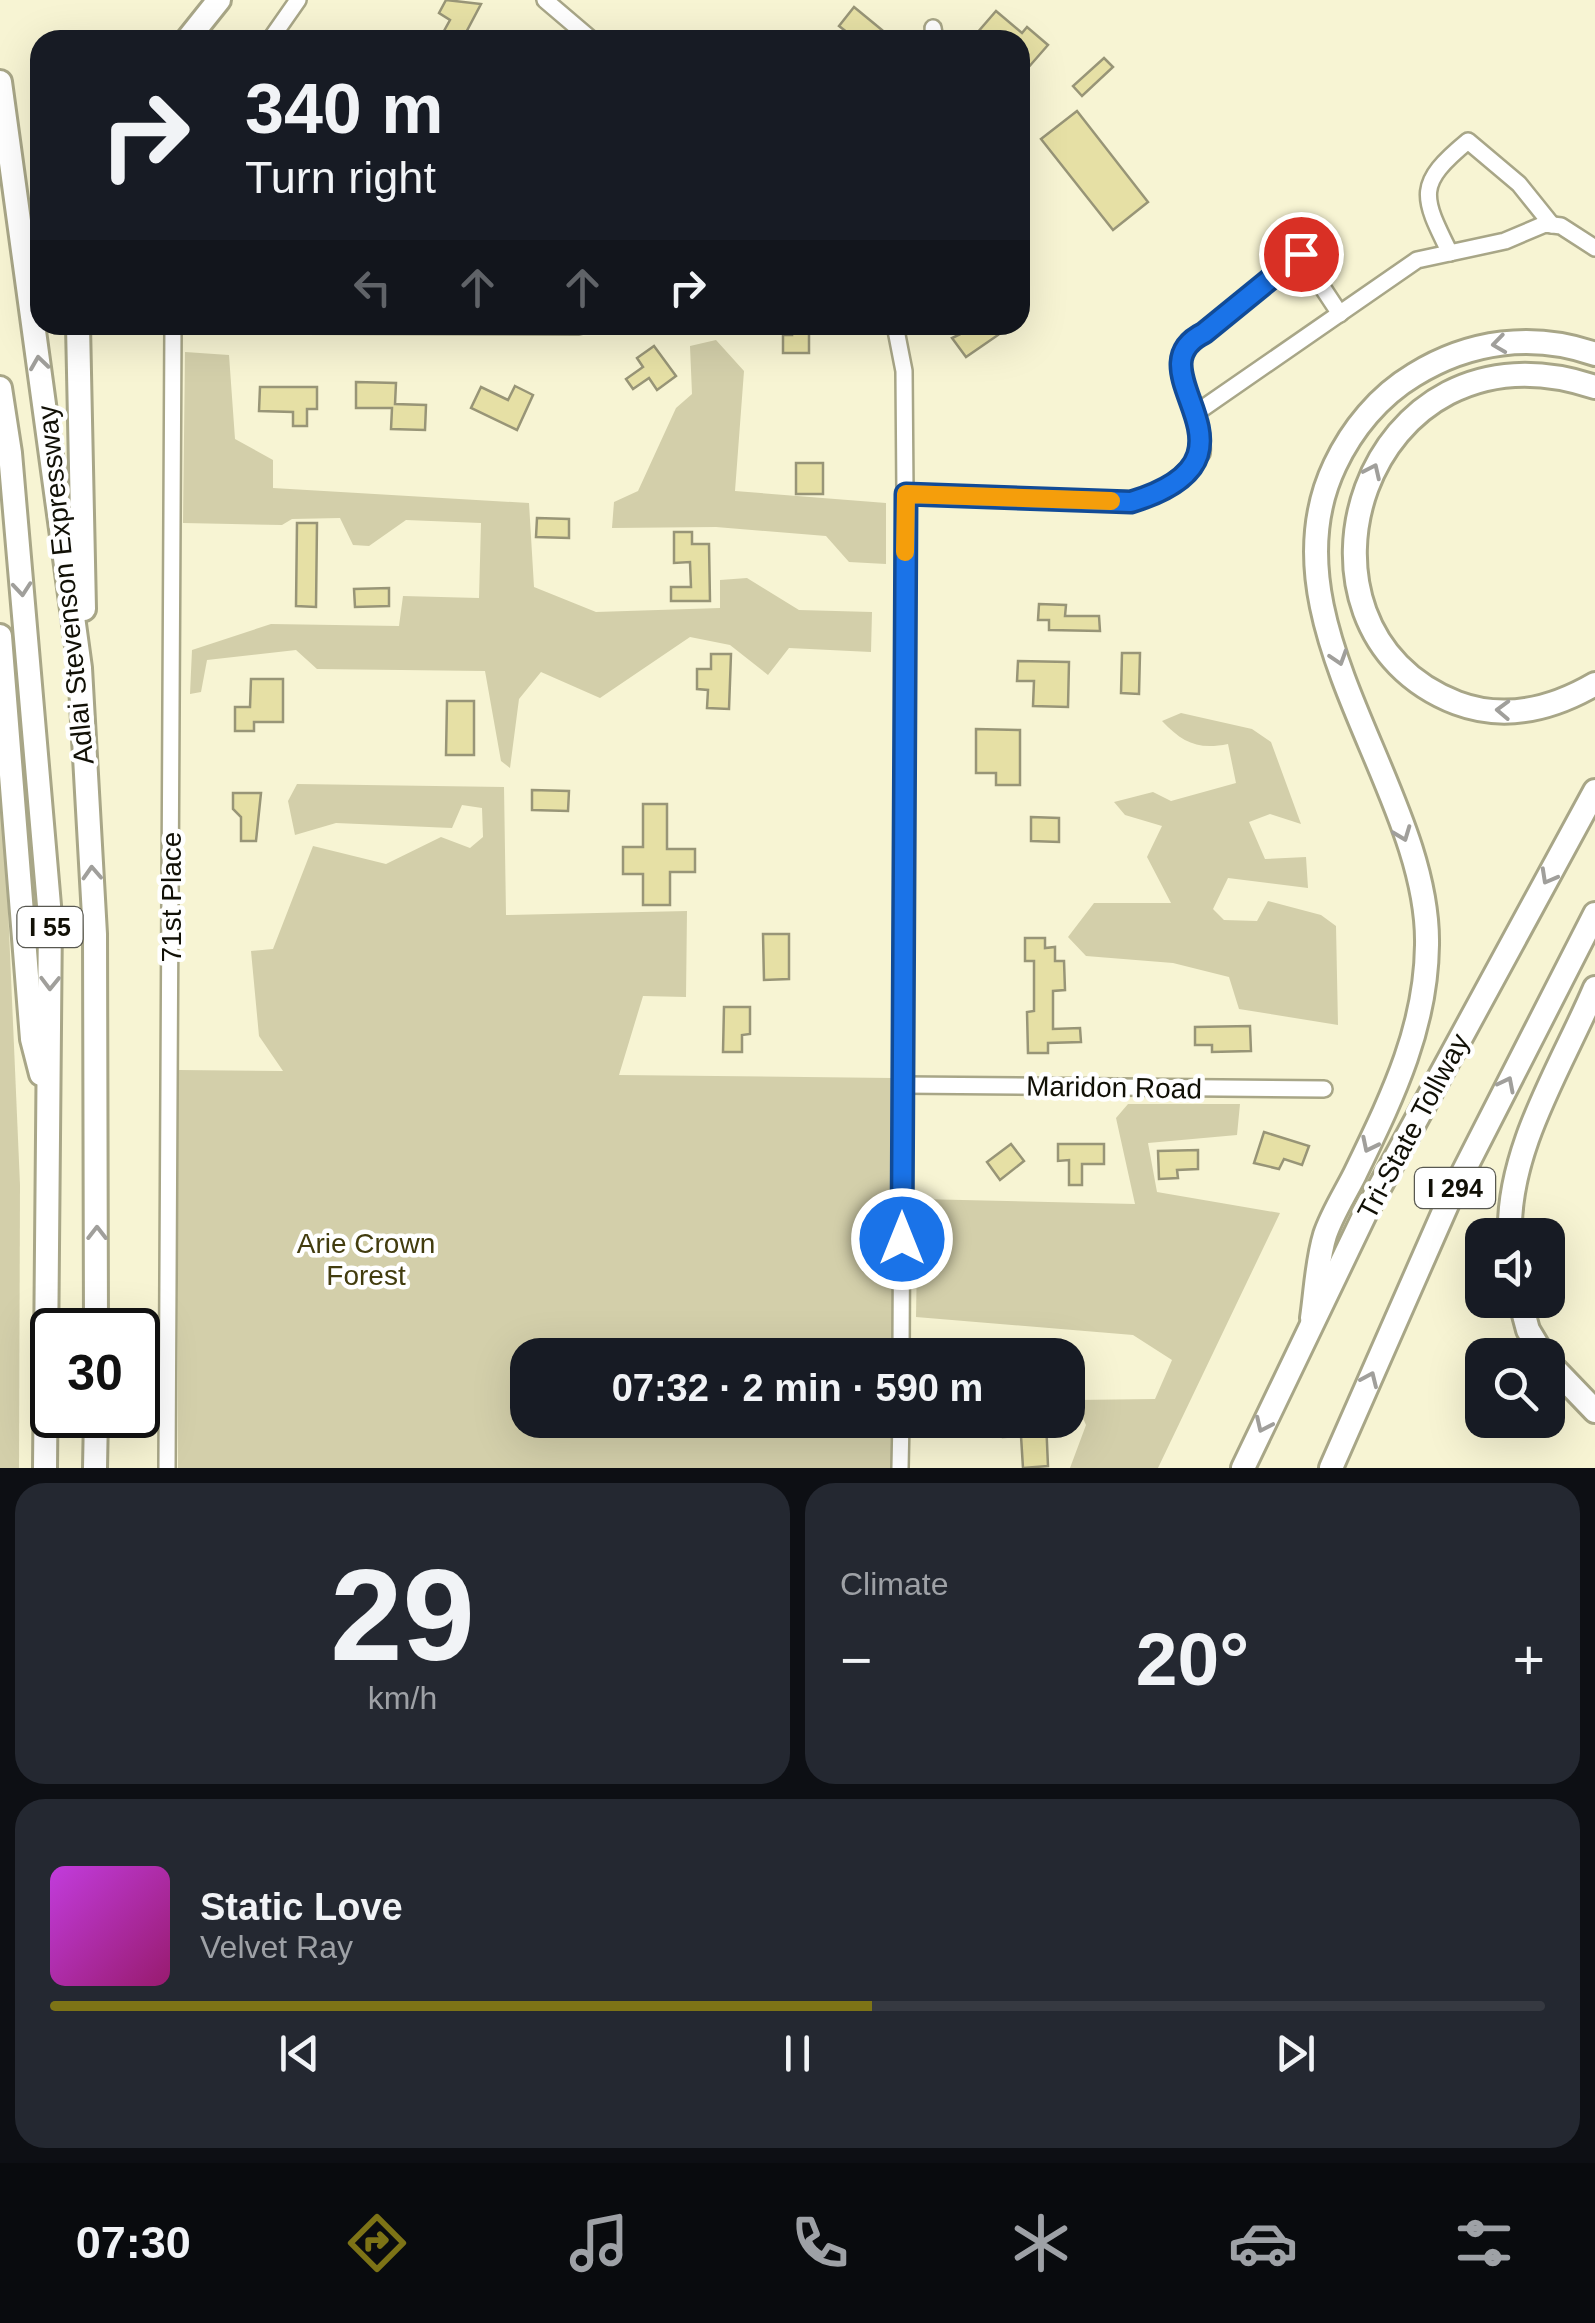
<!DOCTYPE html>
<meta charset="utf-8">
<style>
body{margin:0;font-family:Arial,sans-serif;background:#242831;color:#f1f3f6;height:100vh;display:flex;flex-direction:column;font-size:38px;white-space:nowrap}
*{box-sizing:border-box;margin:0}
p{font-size:32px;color:#9ea1a6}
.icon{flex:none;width:55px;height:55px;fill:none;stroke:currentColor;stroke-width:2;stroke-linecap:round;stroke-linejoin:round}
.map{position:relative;height:1468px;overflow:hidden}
.panel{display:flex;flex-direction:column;gap:15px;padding:15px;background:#0d0f14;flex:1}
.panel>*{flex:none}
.banner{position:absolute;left:30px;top:30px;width:1000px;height:305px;border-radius:30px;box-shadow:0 10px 40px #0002;background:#171b24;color:#f1f3f6;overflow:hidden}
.buttons{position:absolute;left:1465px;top:1218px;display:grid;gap:20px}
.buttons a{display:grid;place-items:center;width:100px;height:100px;border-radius:20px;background:#171b24;box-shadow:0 10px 40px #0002;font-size:50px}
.speed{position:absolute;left:30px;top:1308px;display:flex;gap:20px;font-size:50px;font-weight:700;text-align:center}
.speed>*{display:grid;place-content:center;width:130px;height:130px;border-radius:50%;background:#171b24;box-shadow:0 10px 40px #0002;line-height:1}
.speed .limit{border:5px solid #111;border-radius:15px;background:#fff;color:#111}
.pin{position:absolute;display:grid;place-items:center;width:85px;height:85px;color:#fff;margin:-42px;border:5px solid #fff;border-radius:50%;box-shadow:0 2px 10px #0007}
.me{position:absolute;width:110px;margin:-55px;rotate:0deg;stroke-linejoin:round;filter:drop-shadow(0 0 8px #0008)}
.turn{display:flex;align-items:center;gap:35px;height:210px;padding:0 50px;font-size:45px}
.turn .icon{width:130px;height:130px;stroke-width:2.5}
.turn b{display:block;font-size:70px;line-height:85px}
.lanes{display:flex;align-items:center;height:95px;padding:0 50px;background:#0003;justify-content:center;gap:50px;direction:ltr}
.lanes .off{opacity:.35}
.big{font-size:75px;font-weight:800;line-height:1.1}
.panel .card{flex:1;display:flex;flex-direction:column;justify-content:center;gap:15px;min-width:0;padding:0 35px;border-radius:30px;background:#242831}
.panel .dial{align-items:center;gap:0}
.dial b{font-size:130px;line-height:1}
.song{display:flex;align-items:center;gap:30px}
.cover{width:120px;height:120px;border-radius:15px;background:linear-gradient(135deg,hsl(290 70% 55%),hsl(320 70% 35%))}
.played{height:10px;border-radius:5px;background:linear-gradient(90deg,#7d7316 55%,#363941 55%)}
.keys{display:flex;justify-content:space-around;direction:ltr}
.heat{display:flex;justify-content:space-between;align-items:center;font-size:55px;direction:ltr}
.panel .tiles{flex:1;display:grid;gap:15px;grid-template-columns:1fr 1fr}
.card:last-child{grid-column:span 2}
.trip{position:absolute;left:510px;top:1338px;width:575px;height:100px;border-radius:30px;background:#171b24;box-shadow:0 10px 40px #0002;font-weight:800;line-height:100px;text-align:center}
.tab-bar{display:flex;height:160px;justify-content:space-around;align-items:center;background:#090b0e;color:#9ea1a6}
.tab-bar .icon{width:70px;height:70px}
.tab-bar .selected{color:#7d7316}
.tab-bar b{font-size:45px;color:#f1f3f6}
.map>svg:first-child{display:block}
</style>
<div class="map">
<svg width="1595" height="1468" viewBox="0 0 1595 1468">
<rect width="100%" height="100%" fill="#f7f4d3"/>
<g fill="#d3cfaa">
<polygon points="716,340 744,371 735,491 886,503 886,564 849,562 826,536 716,527 612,528 614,502 638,491 676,408 692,394 690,346"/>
<polygon points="185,352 229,355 235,439 273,460 273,488 529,503 534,587 596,612 720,608 720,580 747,578 799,610 872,612 871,652 789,648 768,675 730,645 690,637 600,698 541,672 519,699 510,768 501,761 485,671 317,669 296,650 207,660 201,692 190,694 192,650 271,624 399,626 403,596 479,598 481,523 406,520 369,546 353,545 340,518 292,519 282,525 183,523"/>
<path d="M1181,713L1252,729L1271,742L1301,824L1270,814L1249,822L1265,859L1306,857L1308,888L1228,878L1213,909L1224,920L1257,921L1268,901L1321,915L1336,926L1338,1025L1239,1009L1229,977L1173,963L1086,956L1068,937L1094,903H1171L1147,857L1162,826L1125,815L1114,802L1153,792L1171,801L1236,783L1228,744C1198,750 1183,743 1162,721Z"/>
<polygon points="0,722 20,1185 19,1468 0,1468"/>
<polygon points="297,784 504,787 506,915 687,911 686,997 643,996 619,1075 892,1078 892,1355 528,1355 528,1420 892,1420 891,1468 178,1468 178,1070 283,1071 259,1036 251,951 273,949 313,846 386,864 441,837 470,848 483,837 482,808 462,805 452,828 336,823 295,835 288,801"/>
<polygon points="1128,1104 1240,1104 1237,1135 1148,1143 1157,1192 1280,1213 1158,1468 1070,1468 1086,1425 1075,1400 1155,1399 1172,1360 1133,1335 916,1317 918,1199 1135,1204 1116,1118"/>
</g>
<g fill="#e6e0a5" stroke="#989577" stroke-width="2.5">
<polygon points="446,0 481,4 462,40 439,40 450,20 439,13"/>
<polygon points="854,7 882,30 875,40 857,40 839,26"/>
<polygon points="996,11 1022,33 1027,27 1048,45 1020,77 1020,40 971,40"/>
<polygon points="1104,58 1113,67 1082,96 1073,86"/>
<polygon points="1077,111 1148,202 1113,230 1041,139"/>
<polygon points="791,325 809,325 809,353 783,353 783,335 792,335"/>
<polygon points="979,325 991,325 998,335 966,357 952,338"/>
<polygon points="654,346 676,376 657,390 649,378 633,389 626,379 643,367 637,358"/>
<polygon points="356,382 396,383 395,404 426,405 425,430 391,429 392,408 356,408"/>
<polygon points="515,386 533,395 517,430 471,408 481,387 508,400"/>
<polygon points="260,387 317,387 317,409 307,409 307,426 293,426 293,412 259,411"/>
<rect x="796" y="463" width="27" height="31"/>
<polygon points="537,518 569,519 569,538 536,537"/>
<polygon points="297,523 317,523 316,607 296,606"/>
<polygon points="674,532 692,532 692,544 709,544 710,601 671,601 671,587 691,587 690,562 674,563"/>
<polygon points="389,588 389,606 355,607 354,589"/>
<polygon points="1039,604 1066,605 1065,616 1099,616 1100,631 1049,630 1049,620 1038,620"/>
<polygon points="1122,653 1140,653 1139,694 1121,693"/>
<polygon points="711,654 731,654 729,709 707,708 708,690 697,689 697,669 711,669"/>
<polygon points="1018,661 1069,662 1068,707 1033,706 1034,681 1017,681"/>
<polygon points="251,679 283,679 283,722 254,722 254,731 235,731 235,707 250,707"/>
<polygon points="447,701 474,701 474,755 446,755"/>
<polygon points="976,729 1020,730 1020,785 996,785 996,773 976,773"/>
<polygon points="532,790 569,791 568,811 532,810"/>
<polygon points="233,793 261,793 256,841 241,841 241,817 233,809"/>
<polygon points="643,804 667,804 667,849 695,849 695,872 670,872 670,905 643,905 643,874 623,874 623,847 643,847"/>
<polygon points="1031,817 1059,818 1059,842 1031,841"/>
<polygon points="763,934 789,934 789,979 764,980"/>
<polygon points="1025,938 1045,938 1045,948 1055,947 1055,961 1064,961 1065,990 1053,991 1053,1029 1080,1028 1081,1042 1048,1043 1048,1053 1028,1053 1027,1012 1034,1011 1034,961 1025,961"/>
<polygon points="724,1007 750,1007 750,1034 742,1035 742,1052 723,1052"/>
<polygon points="1250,1026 1251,1051 1212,1052 1212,1045 1195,1045 1195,1027"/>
<polygon points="1264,1132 1309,1146 1302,1165 1284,1159 1279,1169 1254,1163"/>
<polygon points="1011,1144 1024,1161 1000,1180 987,1162"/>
<polygon points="1058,1144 1104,1144 1104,1164 1082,1164 1082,1185 1069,1185 1069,1160 1058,1161"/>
<polygon points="1198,1150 1198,1169 1177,1170 1178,1178 1159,1179 1158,1151"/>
<polygon points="1002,1420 1046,1420 1048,1466 1023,1468 1021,1436 1003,1437"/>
</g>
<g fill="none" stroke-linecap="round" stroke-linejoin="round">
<defs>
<g id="minor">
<polyline points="545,0 592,40"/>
<polyline points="933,28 935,40"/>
<polyline points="270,40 298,0"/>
<path d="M1450,253C1421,195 1416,184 1468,141L1519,184L1552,225"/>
<polyline points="305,325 579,326"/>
<polyline points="895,325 904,371 905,494 901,1355"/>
<polyline points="1196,413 1417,260 1505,241 1545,224 1561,226 1595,248"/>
<path d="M905,494L1131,502C1162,493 1182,477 1202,453C1206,410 1151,359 1204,333L1301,255L1340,314"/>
<polyline points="903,1085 1324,1089"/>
<polyline points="167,1468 173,325"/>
<polyline points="900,1468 901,1420"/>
</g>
<g id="highway">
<polyline points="187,40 219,0"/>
<polyline points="0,82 80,668 95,934 96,1330"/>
<polyline points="78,325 84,609"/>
<path d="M1595,387C1362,309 1265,629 1457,703C1505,721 1552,709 1595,684"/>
<polyline points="0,388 10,453 50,917 45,1468"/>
<polyline points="0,636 32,1039 41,1074"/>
<path d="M1510,1235C1507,1149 1563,1064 1595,988"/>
<polyline points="1520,1300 1528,1330 1543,1355"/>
<path d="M1312,1318C1316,1291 1317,1261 1325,1235C1332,1214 1345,1194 1355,1174C1391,1099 1426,1030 1427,945C1430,790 1260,622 1335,465C1352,429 1379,396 1414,375C1469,341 1533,332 1595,354"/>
<polyline points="1548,1362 1595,1411"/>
<polyline points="95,1468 96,1415"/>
<polyline points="1243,1468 1365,1214 1595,791"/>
<polyline points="1331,1468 1449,1200 1595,914"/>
</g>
</defs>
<use href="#minor" stroke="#a8a687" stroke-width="20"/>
<use href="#highway" stroke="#a8a687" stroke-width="28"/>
<use href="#minor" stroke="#fff" stroke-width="15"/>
<use href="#highway" stroke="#fff" stroke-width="22"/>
</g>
<defs><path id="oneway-chevron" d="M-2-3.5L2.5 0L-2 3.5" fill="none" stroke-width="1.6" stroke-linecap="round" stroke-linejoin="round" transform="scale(2.5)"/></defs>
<g stroke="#a09f9b">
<use href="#oneway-chevron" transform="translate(1499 344) rotate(172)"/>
<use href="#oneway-chevron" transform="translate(39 363) rotate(-98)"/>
<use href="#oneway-chevron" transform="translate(1373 471) rotate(-65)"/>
<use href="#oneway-chevron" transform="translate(22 589) rotate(85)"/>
<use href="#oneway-chevron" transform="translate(1339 658) rotate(72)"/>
<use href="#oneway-chevron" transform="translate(1503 710) rotate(-178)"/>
<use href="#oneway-chevron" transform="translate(1403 834) rotate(69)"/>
<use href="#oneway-chevron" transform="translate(92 873) rotate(-93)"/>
<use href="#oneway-chevron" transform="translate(1548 877) rotate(119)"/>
<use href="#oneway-chevron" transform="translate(50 983) rotate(91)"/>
<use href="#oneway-chevron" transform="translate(1507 1084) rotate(-63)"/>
<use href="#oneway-chevron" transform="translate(1369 1145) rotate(116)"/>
<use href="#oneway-chevron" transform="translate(97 1233) rotate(-90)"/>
<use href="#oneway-chevron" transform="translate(1370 1379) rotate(-66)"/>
<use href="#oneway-chevron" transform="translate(1263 1425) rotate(115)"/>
</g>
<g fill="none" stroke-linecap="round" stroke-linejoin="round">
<defs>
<path id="route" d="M902,1239L906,494L1131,502C1281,456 1127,371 1204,333L1301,254"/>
</defs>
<use href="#route" stroke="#114b97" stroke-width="25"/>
<use href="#route" stroke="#1a73e8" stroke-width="18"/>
<polyline stroke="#f59e0b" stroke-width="18" points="905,552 906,494 1111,501"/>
</g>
<g text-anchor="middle" stroke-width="9" stroke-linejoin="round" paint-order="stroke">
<g fill="#fff" stroke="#585851" stroke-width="2.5">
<rect x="17.5" y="907" width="65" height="40" rx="8"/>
<rect x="1415" y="1168" width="80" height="40" rx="8"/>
</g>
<g font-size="25" font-weight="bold" fill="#111006">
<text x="50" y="936">I 55</text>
<text x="1455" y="1197">I 294</text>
</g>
<g font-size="28" fill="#111006" stroke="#fff">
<text transform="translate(65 585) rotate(-96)" y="10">Adlai Stevenson Expressway</text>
<text transform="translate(171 897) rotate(-90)" y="10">71st Place</text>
<text transform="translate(1114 1087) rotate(1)" y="10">Maridon Road</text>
<text transform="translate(1413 1126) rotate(-62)" y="10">Tri-State Tollway</text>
</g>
<g font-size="28" fill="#423c0e" stroke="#fff">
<text x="366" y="1253">Arie Crown<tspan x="366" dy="32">Forest</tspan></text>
</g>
</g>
</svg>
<div class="buttons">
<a><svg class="icon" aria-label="sound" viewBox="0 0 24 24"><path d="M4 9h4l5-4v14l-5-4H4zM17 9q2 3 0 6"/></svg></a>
<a><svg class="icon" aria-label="search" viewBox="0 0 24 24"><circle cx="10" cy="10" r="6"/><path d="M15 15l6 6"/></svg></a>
</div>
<div class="speed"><div class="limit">30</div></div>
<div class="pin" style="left:1301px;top:254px;background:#d93025"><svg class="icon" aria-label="arrive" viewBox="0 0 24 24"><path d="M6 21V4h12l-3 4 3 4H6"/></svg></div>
<svg class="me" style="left:902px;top:1239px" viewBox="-20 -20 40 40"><circle r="17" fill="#1a73e8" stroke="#fff" stroke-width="3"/><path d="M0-11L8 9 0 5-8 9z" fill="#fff"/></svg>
<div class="trip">07:32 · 2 min · 590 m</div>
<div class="banner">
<div class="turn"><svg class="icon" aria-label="right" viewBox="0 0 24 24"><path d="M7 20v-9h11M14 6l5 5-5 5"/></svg><div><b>340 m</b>Turn right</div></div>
<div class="lanes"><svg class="icon off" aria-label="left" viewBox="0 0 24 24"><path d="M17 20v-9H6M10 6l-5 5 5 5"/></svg><svg class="icon off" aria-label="ahead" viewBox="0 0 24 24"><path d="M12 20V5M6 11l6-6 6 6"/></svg><svg class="icon off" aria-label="ahead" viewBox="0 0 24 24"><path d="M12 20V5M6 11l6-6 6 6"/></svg><svg class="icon" aria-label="right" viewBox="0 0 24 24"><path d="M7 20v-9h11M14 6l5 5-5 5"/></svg></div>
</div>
</div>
<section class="panel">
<div class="tiles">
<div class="card dial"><b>29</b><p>km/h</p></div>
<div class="card"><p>Climate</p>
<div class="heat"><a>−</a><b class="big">20°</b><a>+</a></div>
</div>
<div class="card">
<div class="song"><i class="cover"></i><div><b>Static Love</b><p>Velvet Ray</p></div></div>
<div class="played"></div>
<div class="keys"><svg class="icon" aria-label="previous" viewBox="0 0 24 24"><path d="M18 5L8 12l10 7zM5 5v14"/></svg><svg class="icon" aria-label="pause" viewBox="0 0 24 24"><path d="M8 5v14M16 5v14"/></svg><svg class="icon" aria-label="next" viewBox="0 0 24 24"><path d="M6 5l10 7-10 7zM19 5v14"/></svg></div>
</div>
</div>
</section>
<nav class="tab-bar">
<b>07:30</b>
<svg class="icon selected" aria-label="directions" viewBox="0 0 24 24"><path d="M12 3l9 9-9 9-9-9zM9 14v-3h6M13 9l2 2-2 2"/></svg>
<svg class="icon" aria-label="music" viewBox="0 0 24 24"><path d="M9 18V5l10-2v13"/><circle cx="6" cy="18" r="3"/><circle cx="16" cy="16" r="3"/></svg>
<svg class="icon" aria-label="phone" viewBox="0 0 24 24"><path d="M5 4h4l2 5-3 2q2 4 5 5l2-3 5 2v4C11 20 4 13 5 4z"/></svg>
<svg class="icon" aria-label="climate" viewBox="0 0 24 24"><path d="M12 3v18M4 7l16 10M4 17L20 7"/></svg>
<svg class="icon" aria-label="car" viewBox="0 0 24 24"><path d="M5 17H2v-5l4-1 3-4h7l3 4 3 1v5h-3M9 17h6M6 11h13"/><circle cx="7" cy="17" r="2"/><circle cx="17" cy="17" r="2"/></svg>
<svg class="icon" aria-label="filters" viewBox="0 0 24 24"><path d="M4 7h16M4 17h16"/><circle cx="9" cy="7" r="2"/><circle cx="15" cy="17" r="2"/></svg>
</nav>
